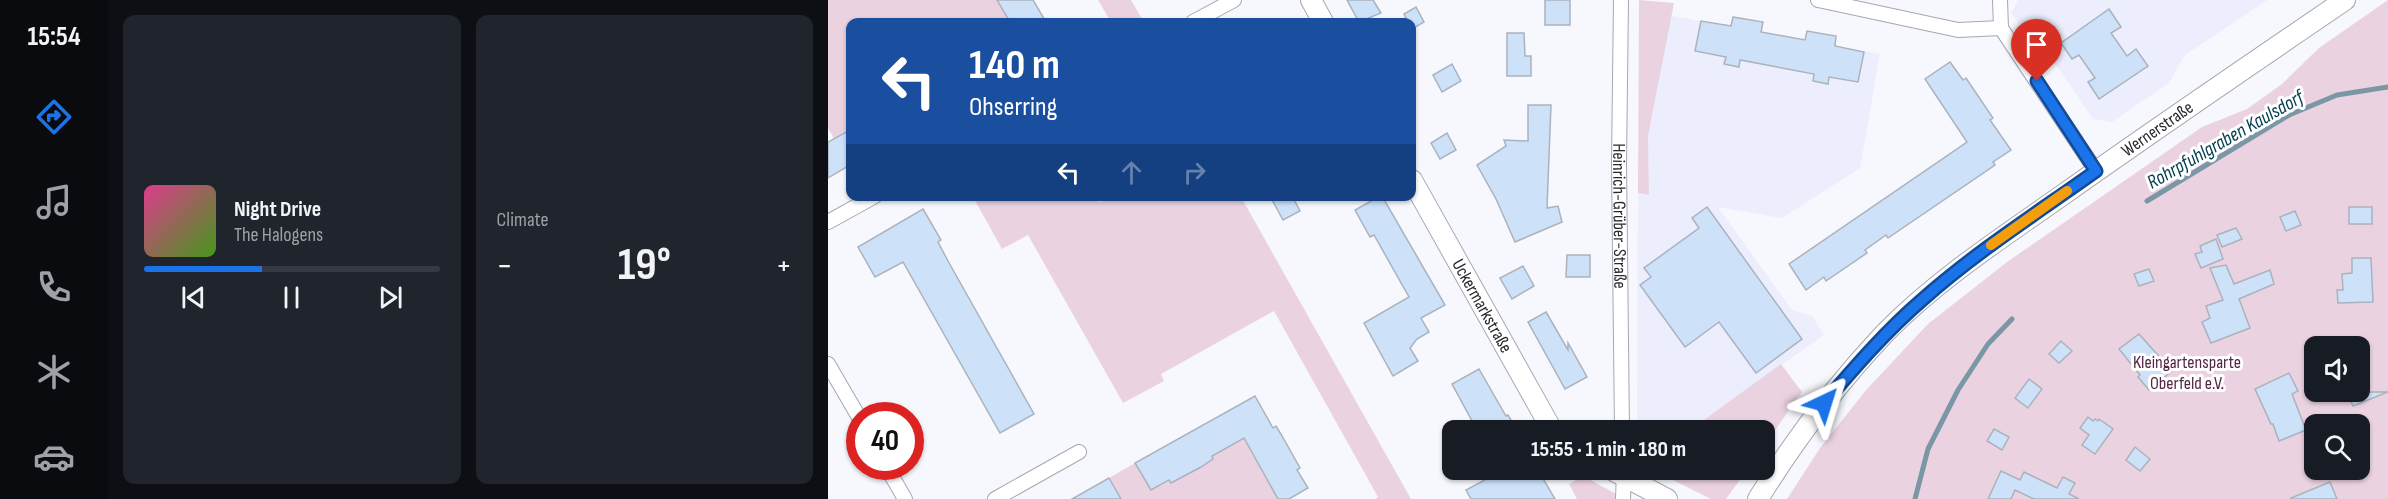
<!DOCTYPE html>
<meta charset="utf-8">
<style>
body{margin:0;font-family:"Sofia Sans Condensed",sans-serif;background:#20242c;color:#f1f3f6;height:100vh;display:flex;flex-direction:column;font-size:22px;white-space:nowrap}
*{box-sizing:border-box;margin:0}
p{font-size:20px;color:#9ea1a6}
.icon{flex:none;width:33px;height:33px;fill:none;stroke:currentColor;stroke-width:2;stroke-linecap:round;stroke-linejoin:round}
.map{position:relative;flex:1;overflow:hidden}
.sheet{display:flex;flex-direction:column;gap:15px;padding:15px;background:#0d0f14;width:720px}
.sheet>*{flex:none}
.banner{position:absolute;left:18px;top:18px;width:570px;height:183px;border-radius:12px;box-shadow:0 2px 4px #0004;background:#1a4fa0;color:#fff;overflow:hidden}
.fabs{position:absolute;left:1476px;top:336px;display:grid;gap:12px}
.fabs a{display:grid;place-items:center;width:66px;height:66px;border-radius:12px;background:#171b24;box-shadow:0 2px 4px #0004;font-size:30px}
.speed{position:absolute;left:18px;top:402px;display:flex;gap:12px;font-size:30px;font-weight:700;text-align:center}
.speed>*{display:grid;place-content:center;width:78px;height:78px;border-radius:50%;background:#171b24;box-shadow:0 2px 4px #0004;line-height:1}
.speed .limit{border:9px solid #d22;background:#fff;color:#111}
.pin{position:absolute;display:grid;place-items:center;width:51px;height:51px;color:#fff;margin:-62px -26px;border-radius:50% 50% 50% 0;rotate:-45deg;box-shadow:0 0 6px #0007}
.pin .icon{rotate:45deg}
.me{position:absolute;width:66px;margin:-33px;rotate:41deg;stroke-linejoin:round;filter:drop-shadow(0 0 4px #0008)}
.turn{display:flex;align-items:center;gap:21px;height:126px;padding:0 24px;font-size:27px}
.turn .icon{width:78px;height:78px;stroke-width:2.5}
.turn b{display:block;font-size:42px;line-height:51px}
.lanes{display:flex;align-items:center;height:57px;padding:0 24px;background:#0003;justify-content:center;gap:30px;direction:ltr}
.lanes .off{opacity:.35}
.big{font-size:45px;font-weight:700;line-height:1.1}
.sheet .card{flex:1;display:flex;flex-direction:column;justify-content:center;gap:9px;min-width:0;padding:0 21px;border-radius:12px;background:#20242c}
.song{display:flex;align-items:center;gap:18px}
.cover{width:72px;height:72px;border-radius:9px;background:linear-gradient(135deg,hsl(330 70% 55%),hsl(100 70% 35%))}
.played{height:6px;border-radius:3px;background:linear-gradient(90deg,#1a73e8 40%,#363941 40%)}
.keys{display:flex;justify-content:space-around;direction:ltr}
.heat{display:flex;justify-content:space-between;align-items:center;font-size:33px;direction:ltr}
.sheet .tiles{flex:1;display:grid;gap:15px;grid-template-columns:repeat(2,1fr)}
.trip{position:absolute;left:614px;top:420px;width:333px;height:60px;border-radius:12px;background:#171b24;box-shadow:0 2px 4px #0004;font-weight:700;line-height:60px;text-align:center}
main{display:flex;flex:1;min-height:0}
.dock{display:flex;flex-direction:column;width:108px;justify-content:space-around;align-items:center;background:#090b0e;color:#9ea1a6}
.dock .icon{width:42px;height:42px}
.dock .current{color:#1a73e8}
.dock b{font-size:27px;color:#f1f3f6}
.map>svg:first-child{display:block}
</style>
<main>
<nav class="dock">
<b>15:54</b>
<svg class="icon current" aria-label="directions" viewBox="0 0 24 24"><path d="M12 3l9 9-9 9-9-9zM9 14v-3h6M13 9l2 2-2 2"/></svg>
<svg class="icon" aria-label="music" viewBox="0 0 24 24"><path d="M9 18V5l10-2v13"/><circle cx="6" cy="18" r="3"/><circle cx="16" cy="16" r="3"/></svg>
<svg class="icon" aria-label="phone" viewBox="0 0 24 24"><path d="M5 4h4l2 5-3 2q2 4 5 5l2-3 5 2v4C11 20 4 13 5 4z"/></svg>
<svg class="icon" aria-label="climate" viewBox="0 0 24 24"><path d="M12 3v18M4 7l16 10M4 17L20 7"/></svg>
<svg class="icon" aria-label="car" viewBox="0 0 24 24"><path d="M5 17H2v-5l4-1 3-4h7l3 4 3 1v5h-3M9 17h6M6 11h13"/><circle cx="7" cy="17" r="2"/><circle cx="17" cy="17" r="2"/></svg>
</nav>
<section class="sheet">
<div class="tiles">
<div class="card">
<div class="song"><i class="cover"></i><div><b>Night Drive</b><p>The Halogens</p></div></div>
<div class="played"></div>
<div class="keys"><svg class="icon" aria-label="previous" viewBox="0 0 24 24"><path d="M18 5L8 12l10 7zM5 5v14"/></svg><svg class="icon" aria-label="pause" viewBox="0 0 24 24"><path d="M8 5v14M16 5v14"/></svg><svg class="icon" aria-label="next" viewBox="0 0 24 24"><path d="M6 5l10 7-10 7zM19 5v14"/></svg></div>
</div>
<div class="card"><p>Climate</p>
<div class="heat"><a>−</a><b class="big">19°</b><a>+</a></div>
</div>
</div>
</section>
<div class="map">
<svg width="1560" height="499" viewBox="0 0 1560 499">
<rect width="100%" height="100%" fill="#f7f8fd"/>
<g fill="#ecedfd">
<polygon points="1191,0 1439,0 1357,55 1341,83 1284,122 1265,119 1205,31 1199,35 1183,13"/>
<polygon points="843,16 902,26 905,17 935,22 933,32 991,43 992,40 978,37 979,31 1008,36 1007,46 1052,54 1032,168 954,218 890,207 964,310 984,316 996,335 862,430 809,430 810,193 821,195 820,136"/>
</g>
<g fill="#ead2e1" fill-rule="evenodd">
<polygon points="0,0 169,0 182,22 22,22 22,130 9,144 0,128"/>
<polygon points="270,0 303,0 316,22 283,22"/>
<polygon points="811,0 846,3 820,136 821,195 810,193"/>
<path d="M1560,0V499H959L992,448L1039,389L1100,324L1179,262L1374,127L1419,109L1454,84L1491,48ZM1486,346H1532V392H1486ZM1486,424H1532V470H1486Z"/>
<polygon points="242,197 274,202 285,196 413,197 583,499 547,499 550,497 446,311 333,374 336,381 295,403 200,235 174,249 145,197"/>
<polygon points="953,364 974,392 936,446 936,430 862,430"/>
<polygon points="421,435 423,451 450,499 293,499 281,478 307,463 323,490 378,464 385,459 384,456"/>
<polygon points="825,470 919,470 898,499 883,499"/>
<polygon points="755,476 790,495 790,499 749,499 741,484"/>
</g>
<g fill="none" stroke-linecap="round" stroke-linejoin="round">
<g stroke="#7b97a5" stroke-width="5">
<polyline points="1319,201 1461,115 1509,95 1560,87"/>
<polyline points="1087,499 1100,449 1130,390 1160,344 1184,319"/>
</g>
</g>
<g fill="#cde1f9" stroke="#aab3bd" stroke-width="1.5">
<polygon points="169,0 205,0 218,22 182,22"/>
<polygon points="519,0 545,0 553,13 531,22"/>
<rect x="717" y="0" width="25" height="25"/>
<polygon points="588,7 596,22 584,29 584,22 580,22 576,14"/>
<polygon points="1281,9 1293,27 1283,33 1299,56 1308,49 1320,66 1271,99 1260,82 1267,78 1251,55 1244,59 1233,43"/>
<polygon points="905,17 935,22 933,32 977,40 979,31 1008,36 1007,46 1036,52 1030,82 1001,77 1000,84 985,81 986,74 912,60 911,67 896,64 898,57 867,51 873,21 903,26"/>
<polygon points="679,33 696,33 697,56 703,56 703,76 679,76"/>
<polygon points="1122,62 1135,80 1138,78 1165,118 1162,120 1183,150 1165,162 1167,165 1060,238 1058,235 1037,250 1039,253 998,281 996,277 978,290 961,264 1139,142 1097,79"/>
<polygon points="624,64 633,81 614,92 605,75"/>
<polygon points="700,105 723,105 719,208 730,206 734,222 687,242 668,199 649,165 678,146 676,140 700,141"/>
<polygon points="22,130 22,165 0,178 0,142"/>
<polygon points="619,133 628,150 612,159 603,143"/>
<polygon points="442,196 464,196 472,211 455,220"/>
<polygon points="552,196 554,196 617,305 593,318 601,332 589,339 582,348 590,361 565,376 536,323 581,297 546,235 542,237 527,210"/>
<polygon points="879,207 974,339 928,373 891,322 857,347 812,285 823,277 816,268 871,228 864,218"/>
<rect x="1521" y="207" width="23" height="17"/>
<polygon points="95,209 113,240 110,242 120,261 206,414 172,433 75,262 47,277 30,247"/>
<polygon points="1467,211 1473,225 1458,231 1452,217"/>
<polygon points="1408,228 1414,239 1394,247 1389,235"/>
<polygon points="1388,239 1395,259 1373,268 1367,254 1374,252 1372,246"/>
<polygon points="739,255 762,255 762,277 738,277"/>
<polygon points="1524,258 1543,258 1545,302 1510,303 1509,290 1515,290 1514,274 1524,273"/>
<polygon points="1398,265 1406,284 1442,270 1446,284 1411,299 1422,328 1383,343 1374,322 1382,318 1378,306 1395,300 1382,268"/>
<polygon points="695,266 706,286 684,299 672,278"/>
<polygon points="1321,269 1326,281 1311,286 1306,274"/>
<polygon points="718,312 740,350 740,343 759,377 737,389 700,322"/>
<polygon points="1311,334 1344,371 1321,390 1310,377 1312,375 1291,349"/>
<polygon points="1233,341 1244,351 1231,363 1221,354"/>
<polygon points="651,369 678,416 680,415 689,430 649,430 624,384"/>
<polygon points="1461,373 1470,391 1464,394 1478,430 1451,441 1445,424 1443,424 1427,389"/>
<polygon points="1201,379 1214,389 1200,408 1187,398"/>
<polygon points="1519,392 1560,392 1525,406"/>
<polygon points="427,396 445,428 448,426 454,436 472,468 469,470 480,488 461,499 450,499 416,438 384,456 385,459 373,467 343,483 341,480 323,490 307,463"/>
<polygon points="1260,417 1265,421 1267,419 1270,421 1271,419 1285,429 1267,454 1254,445 1261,435 1252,428"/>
<polygon points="1166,429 1181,437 1174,450 1159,441"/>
<polygon points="1307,447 1322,459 1312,471 1298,460"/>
<polygon points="675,470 710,470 727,499 643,499 638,490"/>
<polygon points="1173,471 1192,480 1196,472 1229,488 1235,477 1247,483 1241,494 1251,499 1206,499 1187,490 1183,499 1160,499"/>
<polygon points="281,478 293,499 244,499"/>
<polygon points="1502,482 1509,499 1463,499 1463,498"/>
</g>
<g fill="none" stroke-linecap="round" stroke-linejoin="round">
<defs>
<g id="street">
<path id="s1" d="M793,0L791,163L794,430"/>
<polyline points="990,0 1130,30 1173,28"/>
<polyline points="1172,0 1173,28 1268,171"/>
<polyline points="365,22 406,0"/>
<polyline points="0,222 47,196"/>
<polyline points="0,364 32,419"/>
<polyline points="58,466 77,499"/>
<polyline points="167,499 251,452"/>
<polyline points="795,499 796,471"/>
</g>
<g id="secondary">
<polyline points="483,0 495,22"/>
<path id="s2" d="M584,180L724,430"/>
<polyline points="784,470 839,499"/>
<path id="s3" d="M930,499C967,439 1009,384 1057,333C1110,279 1175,237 1236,194C1329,128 1423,64 1517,0"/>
</g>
</defs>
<use href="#street" stroke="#a6a7b3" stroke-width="16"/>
<use href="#secondary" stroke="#a6a7b3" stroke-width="22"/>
<use href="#street" stroke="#fff" stroke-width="14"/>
<use href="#secondary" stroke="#fff" stroke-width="20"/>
</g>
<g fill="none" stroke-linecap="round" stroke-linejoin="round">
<defs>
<path id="route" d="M996,403C1027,367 1058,331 1094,300C1148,252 1209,213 1268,171L1209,81"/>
</defs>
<use href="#route" stroke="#114b97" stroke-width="15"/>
<use href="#route" stroke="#1a73e8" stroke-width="10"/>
<polyline stroke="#f59e0b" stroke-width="10" points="1163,245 1239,191"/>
</g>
<g text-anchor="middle" stroke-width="6" stroke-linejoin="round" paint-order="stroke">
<g font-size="18" fill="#28282d" stroke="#fff">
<text dy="6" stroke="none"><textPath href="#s3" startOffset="550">Wernerstraße</textPath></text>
<text dy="6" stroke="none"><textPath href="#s1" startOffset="216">Heinrich-Grüber-Straße</textPath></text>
<text dy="6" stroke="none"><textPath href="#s2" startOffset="144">Uckermarkstraße</textPath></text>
</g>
<g font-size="18" fill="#542745" stroke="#fff">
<text x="1359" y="368">Kleingartensparte<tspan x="1359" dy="21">Oberfeld e.V.</tspan></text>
</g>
<g font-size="20" font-style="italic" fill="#003e4f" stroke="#fff">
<text transform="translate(1397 139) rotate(-30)" y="7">Rohrpfuhlgraben Kaulsdorf</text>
</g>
</g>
</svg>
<div class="fabs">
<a><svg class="icon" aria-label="sound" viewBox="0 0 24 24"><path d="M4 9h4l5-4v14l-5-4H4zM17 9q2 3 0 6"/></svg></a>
<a><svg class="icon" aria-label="search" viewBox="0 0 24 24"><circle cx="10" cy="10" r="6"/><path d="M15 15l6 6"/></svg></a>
</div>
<div class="speed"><div class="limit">40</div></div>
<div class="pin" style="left:1209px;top:81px;background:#d93025"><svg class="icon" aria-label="arrive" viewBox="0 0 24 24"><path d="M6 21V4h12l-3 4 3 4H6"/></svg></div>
<svg class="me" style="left:996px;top:403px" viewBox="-20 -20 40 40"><path d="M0-17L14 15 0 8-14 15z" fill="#1a73e8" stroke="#fff" stroke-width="4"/></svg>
<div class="trip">15:55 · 1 min · 180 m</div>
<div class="banner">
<div class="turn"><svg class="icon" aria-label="left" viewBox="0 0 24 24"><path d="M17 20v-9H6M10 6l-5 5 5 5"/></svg><div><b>140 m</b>Ohserring</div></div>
<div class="lanes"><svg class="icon" aria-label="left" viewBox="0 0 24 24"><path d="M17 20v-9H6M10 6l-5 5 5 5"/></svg><svg class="icon off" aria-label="ahead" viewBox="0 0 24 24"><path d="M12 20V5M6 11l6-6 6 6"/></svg><svg class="icon off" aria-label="right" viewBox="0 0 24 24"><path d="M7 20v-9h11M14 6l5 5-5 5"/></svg></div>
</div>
</div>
</main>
